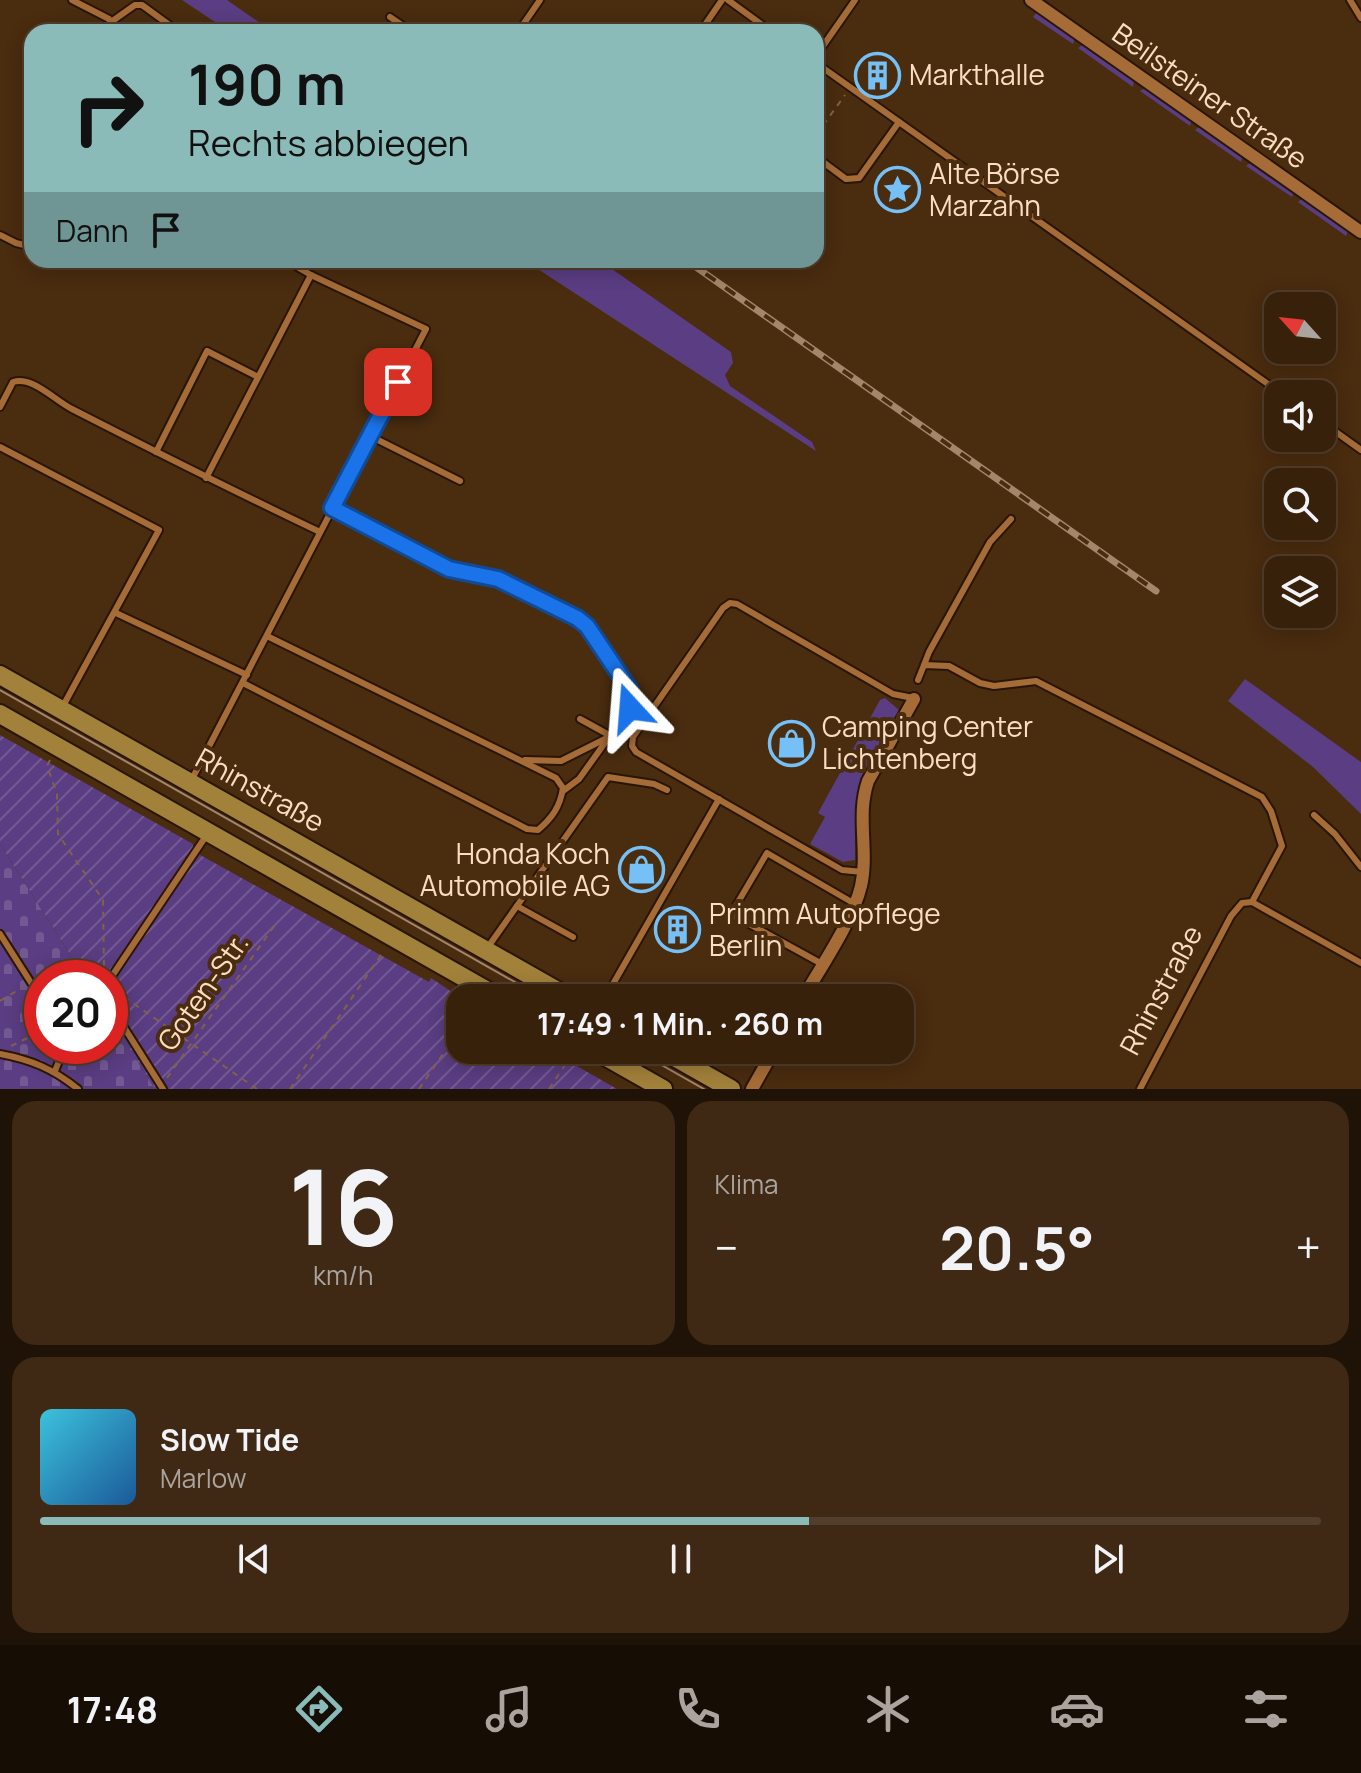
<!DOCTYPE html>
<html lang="de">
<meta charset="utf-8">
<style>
body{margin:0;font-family:Manrope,sans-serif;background:#3f2914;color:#f1f3f6;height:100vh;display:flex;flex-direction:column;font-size:30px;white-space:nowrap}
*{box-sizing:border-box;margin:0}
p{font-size:26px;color:#aba39d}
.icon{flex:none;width:44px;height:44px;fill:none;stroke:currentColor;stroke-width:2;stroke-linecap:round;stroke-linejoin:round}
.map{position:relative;height:1089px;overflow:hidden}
.sheet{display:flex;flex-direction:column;gap:12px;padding:12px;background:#1f1206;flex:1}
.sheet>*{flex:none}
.hud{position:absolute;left:24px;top:24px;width:800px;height:244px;border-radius:24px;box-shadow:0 4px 20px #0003,0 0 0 2px #523e2c;background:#8bbbb9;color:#111;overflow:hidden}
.needle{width:52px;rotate:297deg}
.tools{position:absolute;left:1264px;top:292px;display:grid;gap:16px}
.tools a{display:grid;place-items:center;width:72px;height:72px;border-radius:16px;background:#38210b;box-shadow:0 4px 20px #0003,0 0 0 2px #523e2c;font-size:40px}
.speed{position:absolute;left:24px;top:960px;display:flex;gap:16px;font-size:40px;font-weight:700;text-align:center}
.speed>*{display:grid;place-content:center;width:104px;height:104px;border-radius:50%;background:#38210b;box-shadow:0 4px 20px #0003,0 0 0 2px #523e2c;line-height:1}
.speed .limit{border:12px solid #d22;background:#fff;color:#111}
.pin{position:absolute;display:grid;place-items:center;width:68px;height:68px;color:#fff;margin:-34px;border-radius:16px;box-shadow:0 4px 12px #0006}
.me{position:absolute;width:88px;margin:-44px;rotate:341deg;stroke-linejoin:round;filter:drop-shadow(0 0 6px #0008)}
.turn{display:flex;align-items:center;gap:28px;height:168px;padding:0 32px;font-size:36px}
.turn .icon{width:104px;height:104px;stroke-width:2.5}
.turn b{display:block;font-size:56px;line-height:68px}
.then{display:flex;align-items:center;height:76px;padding:0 32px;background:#0003;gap:16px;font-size:30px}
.big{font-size:60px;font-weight:700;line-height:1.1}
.sheet .card{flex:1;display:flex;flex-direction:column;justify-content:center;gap:12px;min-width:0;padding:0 28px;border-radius:24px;background:#3f2914}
.sheet .dial{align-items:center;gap:0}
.dial b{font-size:104px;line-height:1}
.song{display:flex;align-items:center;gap:24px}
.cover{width:96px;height:96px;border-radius:12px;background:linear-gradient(135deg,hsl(190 70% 55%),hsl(210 70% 35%))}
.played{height:8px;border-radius:4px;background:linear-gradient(90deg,#8bbbb9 60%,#523e2c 60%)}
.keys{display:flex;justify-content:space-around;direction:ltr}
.heat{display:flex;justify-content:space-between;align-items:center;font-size:44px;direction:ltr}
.sheet .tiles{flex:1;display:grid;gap:12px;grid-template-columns:1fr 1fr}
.card:last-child{grid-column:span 2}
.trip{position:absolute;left:446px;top:984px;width:468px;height:80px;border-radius:24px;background:#38210b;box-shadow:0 4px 20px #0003,0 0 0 2px #523e2c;font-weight:700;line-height:80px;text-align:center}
.tab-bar{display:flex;height:128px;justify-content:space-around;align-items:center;background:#160d04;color:#aba39d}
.tab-bar .icon{width:56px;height:56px}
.tab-bar .active{color:#8bbbb9}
.tab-bar b{font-size:36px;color:#f1f3f6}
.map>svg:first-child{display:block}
</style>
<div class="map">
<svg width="1361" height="1089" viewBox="0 0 1361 1089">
<defs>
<pattern id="cemetery-stones" width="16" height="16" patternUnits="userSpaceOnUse" patternTransform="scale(2)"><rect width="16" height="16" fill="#5a3d82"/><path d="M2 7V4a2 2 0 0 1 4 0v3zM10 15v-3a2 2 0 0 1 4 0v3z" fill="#735992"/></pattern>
<pattern id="garden-furrows" width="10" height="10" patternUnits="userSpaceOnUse" patternTransform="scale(2)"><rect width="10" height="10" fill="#5a3d82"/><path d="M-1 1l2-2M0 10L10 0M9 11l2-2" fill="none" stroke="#735992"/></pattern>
</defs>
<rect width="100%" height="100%" fill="#4a2c0f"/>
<g fill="#5a3d82">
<polygon points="182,0 227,0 273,32 230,32"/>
<polygon points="1037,12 1075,38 1073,44 1033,17"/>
<polygon points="1084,44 1134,79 1133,87 1078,48"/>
<polygon points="1145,88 1192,120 1190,126 1140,91"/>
<polygon points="1200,126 1243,155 1241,162 1195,130"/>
<polygon points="1251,162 1294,191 1292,197 1246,166"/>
<polygon points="1303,198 1348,230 1346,236 1298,202"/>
<polygon points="524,260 599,260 731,352 733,363 725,375 730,386 812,442 816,451"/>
<polygon points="1245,679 1361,762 1361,814 1313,767 1228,701"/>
<polygon points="885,698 899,710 859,785 855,809 855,860 843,862 810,844 825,817 818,813 880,700"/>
</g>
<polygon fill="url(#cemetery-stones)" points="0,844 85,978 42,978 42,1046 110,1046 110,1018 155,1089 0,1089"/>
<polygon fill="url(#garden-furrows)" points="0,735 193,844 193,851 429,982 431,978 461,998 460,1050 549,1050 617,1089 155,1089 110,1018 110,978 85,978 0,844"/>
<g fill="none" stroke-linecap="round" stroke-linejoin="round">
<defs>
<g id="service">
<polyline points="72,0 109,19 116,32"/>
<polyline points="728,0 772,32"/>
<polyline points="1350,0 1361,18"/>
<polyline points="390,17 412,32"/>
<polyline points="111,22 135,5 142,5 179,32"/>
<polyline points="518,32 540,0"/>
<polyline points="700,32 722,0"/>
<polyline points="816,56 855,0"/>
<polyline points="816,63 1282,394"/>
<polyline points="816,164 819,159 846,179 859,178 899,122"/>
<polyline points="0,235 16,243 32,247"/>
<path d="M0,407L13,382C33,376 54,400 72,409C154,451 236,492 320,532"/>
<polyline points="1322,422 1361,450"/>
<polyline points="370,436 460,481"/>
<polyline points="0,447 159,530 63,706"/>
<polyline points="156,452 207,351 258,377"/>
<polyline points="206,478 311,275"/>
<polyline points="332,508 449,569 498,579 577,618 587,626 630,690 630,708 579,779 563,791"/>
<polyline points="116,613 247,675"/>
<polyline points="924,665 929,652 990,542 1011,519"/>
<polyline points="918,680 924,665 949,666 980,683 994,686 1036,681 1262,797 1271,811 1282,846 1252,902"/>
<path d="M243,683L527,829L538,830C552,818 560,807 563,788L556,778L267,636"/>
<polyline points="525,760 561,761 611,736 580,719"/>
<polyline points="192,779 426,329 311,275 285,260"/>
<polyline points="1314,815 1335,834 1361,867"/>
<polyline points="863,872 842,870 636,752 632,746 633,737 723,608 730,603 737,604 893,694 913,698"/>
<polyline points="517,906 573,937"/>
<polyline points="0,934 42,1000"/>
<polyline points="488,947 608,777 654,784 667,790"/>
<polyline points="822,964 731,914 767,853 855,904"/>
<polyline points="110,979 206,836"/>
<polyline points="605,998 719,799"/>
<polyline points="110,1005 163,1089"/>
<path d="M0,1054C32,1060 53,1069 78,1089"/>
<polyline points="55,1071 65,1046"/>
<polyline points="1140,1089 1231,916 1242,903 1252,902 1361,963"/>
</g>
<g id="minor">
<polyline points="1031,0 1361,232"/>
<path d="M803,998C821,967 853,920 861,886C869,851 856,816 868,781L914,699"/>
<polyline points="752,1089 774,1050"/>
</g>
<g id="secondary">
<polyline points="0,675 570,998"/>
<polyline points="0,714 500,998"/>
<polyline points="594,1050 663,1089"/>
<polyline points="662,1050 731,1089"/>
</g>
</defs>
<use href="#service" stroke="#291606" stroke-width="10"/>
<use href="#minor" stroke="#291606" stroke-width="16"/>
<use href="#secondary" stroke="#291606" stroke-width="22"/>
<g stroke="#816246" stroke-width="2" stroke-dasharray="6 6" stroke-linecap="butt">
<polyline points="816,135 845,95"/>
<polyline points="50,760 47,766 57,794 58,834 103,900 104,969"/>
<polyline points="114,990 257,1089"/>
<polyline points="0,1001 23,987"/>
<polyline points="11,1046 42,1031"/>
<polyline points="167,1078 277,922"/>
<polyline points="290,1089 383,952"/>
<polyline points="419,1089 460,1029"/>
<polyline points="549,1089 571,1056"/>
</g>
<use href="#service" stroke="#a66c37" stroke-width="6"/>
<use href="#minor" stroke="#a66c37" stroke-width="12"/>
<use href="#secondary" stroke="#a2813a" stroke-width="18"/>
<g stroke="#a5866a" stroke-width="2">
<polyline points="0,690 543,998"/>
<polyline points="635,1050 704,1089"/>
</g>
<defs>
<polyline id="rail" points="686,260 1156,591"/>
</defs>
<use href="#rail" stroke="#a5866a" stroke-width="7"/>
<use href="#rail" stroke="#4a2c0f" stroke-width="4" stroke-dasharray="12" stroke-linecap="butt"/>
</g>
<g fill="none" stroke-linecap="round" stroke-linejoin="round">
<defs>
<polyline id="route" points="398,382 332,508 449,569 498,579 577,618 587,626 630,690 630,708"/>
</defs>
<use href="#route" stroke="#114b97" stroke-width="20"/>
<use href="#route" stroke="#1a73e8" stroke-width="14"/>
</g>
<defs>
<symbol id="building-ring" viewBox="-11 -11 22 22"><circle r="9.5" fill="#4a2c0f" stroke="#75c0f6" stroke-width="1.5"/><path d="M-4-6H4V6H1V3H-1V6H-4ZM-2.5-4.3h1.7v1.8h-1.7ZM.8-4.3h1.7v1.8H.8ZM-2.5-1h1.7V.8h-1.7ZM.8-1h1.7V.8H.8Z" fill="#75c0f6"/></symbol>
<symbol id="sight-ring" viewBox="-11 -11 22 22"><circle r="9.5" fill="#4a2c0f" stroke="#75c0f6" stroke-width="1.5"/><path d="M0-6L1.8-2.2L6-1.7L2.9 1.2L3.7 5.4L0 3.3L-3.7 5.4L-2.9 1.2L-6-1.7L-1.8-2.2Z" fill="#75c0f6"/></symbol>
<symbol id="shop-ring" viewBox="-11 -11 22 22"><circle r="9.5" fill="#4a2c0f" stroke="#75c0f6" stroke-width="1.5"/><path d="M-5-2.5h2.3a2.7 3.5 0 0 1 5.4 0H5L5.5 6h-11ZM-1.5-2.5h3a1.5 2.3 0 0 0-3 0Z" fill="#75c0f6"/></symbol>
</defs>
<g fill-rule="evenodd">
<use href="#building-ring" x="852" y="50" width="51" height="51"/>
<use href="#sight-ring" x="872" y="164" width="51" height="51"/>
<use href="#shop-ring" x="766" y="718" width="51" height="51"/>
<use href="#shop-ring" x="616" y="844" width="51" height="51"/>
<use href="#building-ring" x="652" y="904" width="51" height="51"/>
</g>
<g text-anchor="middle" stroke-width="8" stroke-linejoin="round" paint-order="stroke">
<g font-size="28" fill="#fdddc2" stroke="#4a2c0f" text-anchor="start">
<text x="909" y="85">Markthalle</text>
<text x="929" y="184">Alte Börse<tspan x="929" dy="32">Marzahn</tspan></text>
<text x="822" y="737">Camping Center<tspan x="822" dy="32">Lichtenberg</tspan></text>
<text x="610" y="864" text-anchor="end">Honda Koch<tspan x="610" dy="32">Automobile AG</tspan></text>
<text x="709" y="924">Primm Autopflege<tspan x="709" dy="32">Berlin</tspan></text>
</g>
<g font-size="28" fill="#fdddc2" stroke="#4a2c0f">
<text transform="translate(1210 96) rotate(35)" y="10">Beilsteiner Straße</text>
<text transform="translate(260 790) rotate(29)" y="10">Rhinstraße</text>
<text transform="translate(1161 990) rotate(-62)" y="10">Rhinstraße</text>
<text transform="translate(203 992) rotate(-55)" y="10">Goten-Str.</text>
</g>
</g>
</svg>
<div class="tools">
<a><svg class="needle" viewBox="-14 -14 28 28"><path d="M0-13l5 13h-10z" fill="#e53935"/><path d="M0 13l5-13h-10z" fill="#aba39d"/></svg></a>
<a><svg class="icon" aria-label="sound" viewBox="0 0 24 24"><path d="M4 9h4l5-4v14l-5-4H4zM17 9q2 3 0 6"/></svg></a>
<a><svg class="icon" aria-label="search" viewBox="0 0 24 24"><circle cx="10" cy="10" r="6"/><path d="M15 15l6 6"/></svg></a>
<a><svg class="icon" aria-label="layers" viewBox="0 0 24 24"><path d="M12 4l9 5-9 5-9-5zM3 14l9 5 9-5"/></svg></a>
</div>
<div class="speed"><div class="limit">20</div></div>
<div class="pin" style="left:398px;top:382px;background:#d93025"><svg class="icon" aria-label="arrive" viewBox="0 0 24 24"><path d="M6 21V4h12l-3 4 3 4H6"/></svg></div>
<svg class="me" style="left:630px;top:708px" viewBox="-20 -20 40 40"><path d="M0-17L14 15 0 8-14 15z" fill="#1a73e8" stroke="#fff" stroke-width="4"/></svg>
<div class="trip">17:49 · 1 Min. · 260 m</div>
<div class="hud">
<div class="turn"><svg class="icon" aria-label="right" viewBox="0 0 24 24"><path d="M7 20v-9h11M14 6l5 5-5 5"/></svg><div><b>190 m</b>Rechts abbiegen</div></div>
<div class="then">Dann<svg class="icon" aria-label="arrive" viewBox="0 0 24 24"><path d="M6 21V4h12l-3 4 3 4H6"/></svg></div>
</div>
</div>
<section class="sheet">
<div class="tiles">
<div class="card dial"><b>16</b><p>km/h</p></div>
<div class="card"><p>Klima</p>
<div class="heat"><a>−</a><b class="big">20.5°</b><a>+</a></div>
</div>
<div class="card">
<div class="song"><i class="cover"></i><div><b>Slow Tide</b><p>Marlow</p></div></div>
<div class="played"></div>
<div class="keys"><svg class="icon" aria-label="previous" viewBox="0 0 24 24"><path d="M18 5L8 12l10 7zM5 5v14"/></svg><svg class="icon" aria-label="pause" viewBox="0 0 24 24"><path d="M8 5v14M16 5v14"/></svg><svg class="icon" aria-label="next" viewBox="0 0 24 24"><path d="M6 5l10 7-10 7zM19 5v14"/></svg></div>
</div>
</div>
</section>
<nav class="tab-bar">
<b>17:48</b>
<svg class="icon active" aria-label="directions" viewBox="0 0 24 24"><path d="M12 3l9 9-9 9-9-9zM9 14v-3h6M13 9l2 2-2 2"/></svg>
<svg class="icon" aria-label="music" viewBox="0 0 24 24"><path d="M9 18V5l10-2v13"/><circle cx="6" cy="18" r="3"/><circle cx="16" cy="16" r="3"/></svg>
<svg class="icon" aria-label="phone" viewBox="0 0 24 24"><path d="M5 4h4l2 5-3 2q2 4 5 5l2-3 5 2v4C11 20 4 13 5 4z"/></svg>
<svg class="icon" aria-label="climate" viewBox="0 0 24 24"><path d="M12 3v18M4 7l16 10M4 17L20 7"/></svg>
<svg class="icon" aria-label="car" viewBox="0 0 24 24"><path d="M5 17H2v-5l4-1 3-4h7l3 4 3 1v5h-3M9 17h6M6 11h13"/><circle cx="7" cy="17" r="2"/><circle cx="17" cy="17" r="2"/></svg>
<svg class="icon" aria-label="filters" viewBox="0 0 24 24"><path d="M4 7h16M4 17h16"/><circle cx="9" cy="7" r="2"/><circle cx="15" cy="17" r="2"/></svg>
</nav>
